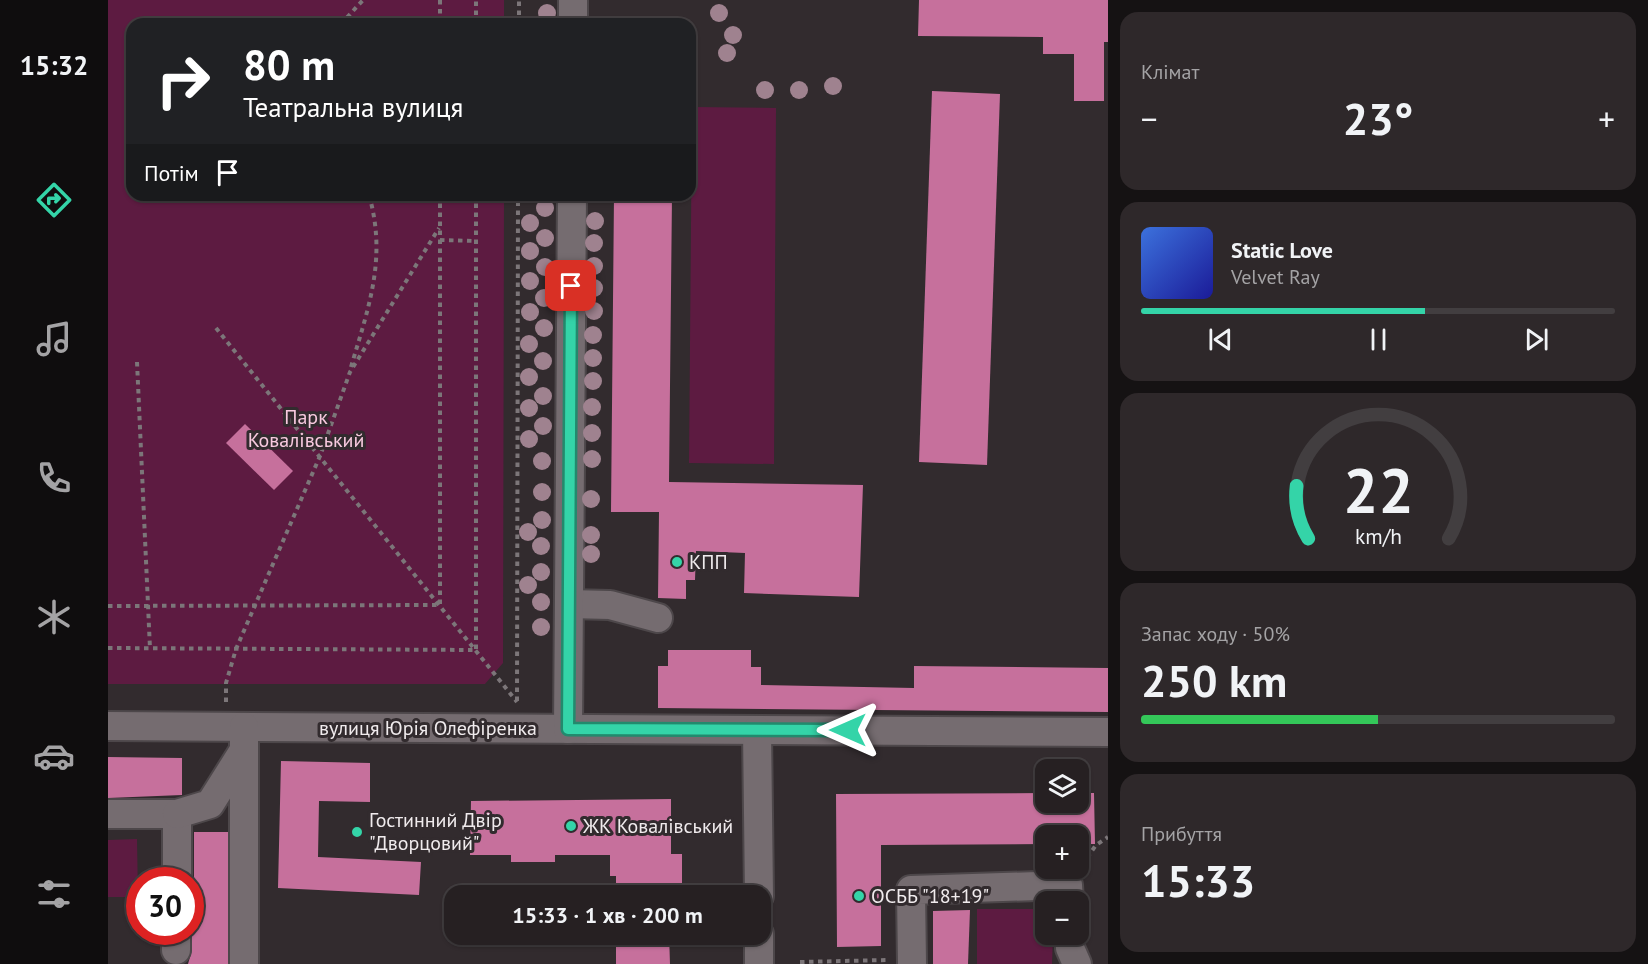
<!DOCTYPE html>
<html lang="uk">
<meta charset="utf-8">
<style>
body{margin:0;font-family:"PT Sans",sans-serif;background:#2e282a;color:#f1f3f6;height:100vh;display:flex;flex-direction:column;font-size:22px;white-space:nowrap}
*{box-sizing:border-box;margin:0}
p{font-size:20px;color:#a4a3a5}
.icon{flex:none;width:33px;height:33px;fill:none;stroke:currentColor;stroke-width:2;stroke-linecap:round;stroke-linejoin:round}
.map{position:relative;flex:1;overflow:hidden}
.details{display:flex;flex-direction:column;gap:12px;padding:12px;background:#151213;width:540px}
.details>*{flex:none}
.hud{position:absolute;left:18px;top:18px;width:570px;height:183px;border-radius:18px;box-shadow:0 2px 4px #0004,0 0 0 2px #423e40;background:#202124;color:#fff;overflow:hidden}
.controls{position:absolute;left:927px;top:759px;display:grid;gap:12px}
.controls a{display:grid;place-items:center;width:54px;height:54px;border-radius:12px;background:#262022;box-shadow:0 2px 4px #0004,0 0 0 2px #423e40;font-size:30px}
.speed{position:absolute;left:18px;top:867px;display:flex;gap:12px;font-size:30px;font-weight:700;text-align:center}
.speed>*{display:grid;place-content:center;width:78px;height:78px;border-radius:50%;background:#262022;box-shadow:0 2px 4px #0004,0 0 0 2px #423e40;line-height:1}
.speed .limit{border:9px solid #d22;background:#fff;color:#111}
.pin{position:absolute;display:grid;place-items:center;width:51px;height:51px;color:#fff;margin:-26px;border-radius:12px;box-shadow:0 3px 9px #0006}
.me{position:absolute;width:66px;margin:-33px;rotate:270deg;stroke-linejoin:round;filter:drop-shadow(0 0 4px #0008)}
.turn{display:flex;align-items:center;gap:21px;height:126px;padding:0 18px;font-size:27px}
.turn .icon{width:78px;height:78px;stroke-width:2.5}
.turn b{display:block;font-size:42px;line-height:51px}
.then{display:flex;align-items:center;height:57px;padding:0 18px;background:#0003;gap:12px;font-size:22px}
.big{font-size:45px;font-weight:800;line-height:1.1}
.details .widget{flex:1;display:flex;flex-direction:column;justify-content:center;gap:9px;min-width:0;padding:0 21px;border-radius:18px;background:#2e282a}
.details .dial{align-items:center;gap:0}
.dial svg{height:156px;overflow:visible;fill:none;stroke:#423e40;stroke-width:7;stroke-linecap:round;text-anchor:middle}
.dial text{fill:#f1f3f6;stroke:none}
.song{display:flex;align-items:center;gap:18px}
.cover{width:72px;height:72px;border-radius:9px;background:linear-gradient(135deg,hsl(220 70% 55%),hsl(240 70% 35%))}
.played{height:6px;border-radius:3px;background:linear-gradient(90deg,#34d4a8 60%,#423e40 60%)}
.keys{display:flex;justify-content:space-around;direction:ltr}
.heat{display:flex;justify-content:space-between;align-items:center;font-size:33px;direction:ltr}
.charge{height:9px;border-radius:4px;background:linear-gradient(90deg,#34c759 50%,#423e40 0)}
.trip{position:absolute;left:336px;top:885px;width:327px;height:60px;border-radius:18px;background:#262022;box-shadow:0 2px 4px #0004,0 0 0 2px #423e40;font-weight:800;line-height:60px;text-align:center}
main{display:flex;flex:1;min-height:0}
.tabs{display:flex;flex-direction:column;width:108px;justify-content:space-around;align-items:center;background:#0f0d0e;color:#a4a3a5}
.tabs .icon{width:42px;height:42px}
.tabs .active{color:#34d4a8}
.tabs b{font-size:27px;color:#f1f3f6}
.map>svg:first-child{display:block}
</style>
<main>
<nav class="tabs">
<b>15:32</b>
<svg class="icon active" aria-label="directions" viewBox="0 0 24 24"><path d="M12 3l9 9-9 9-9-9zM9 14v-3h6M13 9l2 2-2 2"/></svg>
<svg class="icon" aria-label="music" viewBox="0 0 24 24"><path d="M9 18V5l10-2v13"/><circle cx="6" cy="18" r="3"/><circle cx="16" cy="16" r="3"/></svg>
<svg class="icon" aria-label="phone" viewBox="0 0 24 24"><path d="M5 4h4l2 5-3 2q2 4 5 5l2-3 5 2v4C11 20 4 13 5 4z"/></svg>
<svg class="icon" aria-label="climate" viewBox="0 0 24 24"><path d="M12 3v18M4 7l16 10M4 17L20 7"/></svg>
<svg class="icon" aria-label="car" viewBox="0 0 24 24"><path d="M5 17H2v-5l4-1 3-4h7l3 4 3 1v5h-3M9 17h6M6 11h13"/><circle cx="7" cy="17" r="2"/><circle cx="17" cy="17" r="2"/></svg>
<svg class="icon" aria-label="filters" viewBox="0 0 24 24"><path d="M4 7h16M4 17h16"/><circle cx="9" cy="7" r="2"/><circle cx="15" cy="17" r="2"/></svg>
</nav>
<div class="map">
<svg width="1000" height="964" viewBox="0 0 1000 964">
<rect width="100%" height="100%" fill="#322b2e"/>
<g fill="#5d1b41">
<polygon points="0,0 396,0 396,24 24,24 24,195 396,195 395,663 377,684 0,684"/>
<polygon points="584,107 668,108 666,464 581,463"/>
<polygon points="29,839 30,897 0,897 0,840"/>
<polygon points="869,909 937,909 938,934 945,935 944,964 869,964"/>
</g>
<g fill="#c6709c">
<polygon points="811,0 1000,0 1000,42 996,42 996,101 966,101 966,54 935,54 935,37 810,36"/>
<polygon points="824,91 892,94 879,465 811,462"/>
<polygon points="506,195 564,195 561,482 755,485 751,597 636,593 637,553 588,551 587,580 578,580 578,599 550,598 551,512 503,512"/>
<polygon points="137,424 185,471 166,490 118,443"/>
<polygon points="560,650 643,650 643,667 653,667 653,685 806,688 806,666 1000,668 1000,712 550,708 550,666 560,666"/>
<polygon points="0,757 74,758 74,795 0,798"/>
<polygon points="173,761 262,763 262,802 211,801 210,857 313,862 311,895 170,888"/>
<polygon points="938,793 938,802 970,802 970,793 986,793 987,844 970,844 970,836 938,836 938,844 773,845 773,946 729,947 728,794"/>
<polygon points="563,799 563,854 574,854 574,884 562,885 561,896 508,896 508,876 502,876 502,855 447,855 447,862 403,862 403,855 362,855 363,801"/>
<polygon points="86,832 120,832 120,964 80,964 84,950 82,889 86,880"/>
<polygon points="862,910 860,964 825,964 825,911"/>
<polygon points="508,934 561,934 562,964 508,964"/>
</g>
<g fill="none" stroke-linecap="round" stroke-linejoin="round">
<defs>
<g id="minor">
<polyline points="465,24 465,0"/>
<polyline points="461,604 502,605 550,618"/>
<polyline points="0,726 1000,732"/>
<polyline points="460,729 464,195"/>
<polyline points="649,730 651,896"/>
<polyline points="0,814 69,814 69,880"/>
<polyline points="69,814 102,804 136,750"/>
<polyline points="651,934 651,964"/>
<polyline points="961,934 962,948 969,964"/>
<polyline points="68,950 68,932"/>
<polyline points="136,964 136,727"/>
<polyline points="804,964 803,890 960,885 961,902"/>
</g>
</defs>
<use href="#minor" stroke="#4d474a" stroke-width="32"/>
<g stroke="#7c7679" stroke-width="4" stroke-dasharray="4.5 4.5" stroke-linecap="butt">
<polyline points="332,0 332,24"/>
<polyline points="233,24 255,0"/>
<polyline points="368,24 368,0"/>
<polyline points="411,24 411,0"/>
<polyline points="332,240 368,241"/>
<polyline points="108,328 409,702"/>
<polyline points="29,362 42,649"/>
<path d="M243,367C261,306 279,258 261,195"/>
<polyline points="0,606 332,605 332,195"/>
<polyline points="0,648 368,650 368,195"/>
<polyline points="409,701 410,195"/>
<polyline points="118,702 118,683 128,649 212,456 242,372 331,228"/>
<polyline points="974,865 988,845 1000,837"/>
<polyline points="692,962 779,960"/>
</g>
<use href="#minor" stroke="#756c70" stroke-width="28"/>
</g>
<g fill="#9f828f">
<circle cx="439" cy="13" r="9"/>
<circle cx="611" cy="13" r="9"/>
<circle cx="625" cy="35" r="9"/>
<circle cx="619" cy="53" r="9"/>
<circle cx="725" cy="86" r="9"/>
<circle cx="657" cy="90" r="9"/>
<circle cx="691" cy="90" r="9"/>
<circle cx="437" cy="208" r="9"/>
<circle cx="487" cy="221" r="9"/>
<circle cx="422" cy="223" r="9"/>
<circle cx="437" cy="238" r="9"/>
<circle cx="486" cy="243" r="9"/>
<circle cx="422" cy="251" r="9"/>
<circle cx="486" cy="266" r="9"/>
<circle cx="437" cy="267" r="9"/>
<circle cx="422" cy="281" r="9"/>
<circle cx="486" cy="288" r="9"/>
<circle cx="436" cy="298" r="9"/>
<circle cx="486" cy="311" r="9"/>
<circle cx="422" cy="312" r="9"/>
<circle cx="436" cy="328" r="9"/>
<circle cx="485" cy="335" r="9"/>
<circle cx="421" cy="344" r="9"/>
<circle cx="485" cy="358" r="9"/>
<circle cx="435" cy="361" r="9"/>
<circle cx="421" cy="377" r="9"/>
<circle cx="485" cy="381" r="9"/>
<circle cx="435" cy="396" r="9"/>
<circle cx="484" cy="407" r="9"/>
<circle cx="421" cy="408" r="9"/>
<circle cx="435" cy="426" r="9"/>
<circle cx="484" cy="433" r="9"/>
<circle cx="421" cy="439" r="9"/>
<circle cx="484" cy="459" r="9"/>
<circle cx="434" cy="461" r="9"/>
<circle cx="434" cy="492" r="9"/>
<circle cx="483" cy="499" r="9"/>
<circle cx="434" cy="520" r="9"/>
<circle cx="420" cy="532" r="9"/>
<circle cx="483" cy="535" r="9"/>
<circle cx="433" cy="546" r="9"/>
<circle cx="483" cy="554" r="9"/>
<circle cx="433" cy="572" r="9"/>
<circle cx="420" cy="585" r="9"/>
<circle cx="433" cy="602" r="9"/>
<circle cx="433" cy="627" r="9"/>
</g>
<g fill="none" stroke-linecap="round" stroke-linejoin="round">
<defs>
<polyline id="route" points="463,286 460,729 740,730"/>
</defs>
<use href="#route" stroke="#228a6d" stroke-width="15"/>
<use href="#route" stroke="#34d4a8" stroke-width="10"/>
</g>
<g fill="#34d4a8" stroke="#322b2e" stroke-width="2">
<circle cx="569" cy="562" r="6"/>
<circle cx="463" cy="826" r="6"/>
<circle cx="249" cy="832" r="6"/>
<circle cx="751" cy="896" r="6"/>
</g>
<g text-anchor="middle" stroke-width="6" stroke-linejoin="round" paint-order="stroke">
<g font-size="20" fill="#f8c9df" stroke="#322b2e">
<text x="198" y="424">Парк<tspan x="198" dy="23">Ковалівський</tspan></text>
</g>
<g font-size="20" fill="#f0ebed" stroke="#322b2e" text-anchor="start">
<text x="581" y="569">КПП</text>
<text x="261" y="827">Гостинний Двір<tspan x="261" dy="23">"Дворцовий"</tspan></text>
<text x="475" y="833">ЖК Ковалівський</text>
<text x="763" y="903">ОСББ "18+19"</text>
</g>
<g font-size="20" fill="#f0ebed" stroke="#322b2e">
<text x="320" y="735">вулиця Юрія Олефіренка</text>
</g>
</g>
</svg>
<div class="controls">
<a><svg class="icon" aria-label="layers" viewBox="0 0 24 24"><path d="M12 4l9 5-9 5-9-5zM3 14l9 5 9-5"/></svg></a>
<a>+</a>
<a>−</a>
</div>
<div class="speed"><div class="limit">30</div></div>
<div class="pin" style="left:463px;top:286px;background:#d93025"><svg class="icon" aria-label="arrive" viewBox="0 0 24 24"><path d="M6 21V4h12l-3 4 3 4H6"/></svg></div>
<svg class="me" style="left:740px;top:730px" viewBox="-20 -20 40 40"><path d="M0-17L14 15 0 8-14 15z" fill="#34d4a8" stroke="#fff" stroke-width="4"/></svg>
<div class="trip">15:33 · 1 хв · 200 m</div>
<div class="hud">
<div class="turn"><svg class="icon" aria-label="right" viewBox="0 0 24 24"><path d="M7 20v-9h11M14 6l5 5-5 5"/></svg><div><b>80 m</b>Театральна вулиця</div></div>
<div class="then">Потім<svg class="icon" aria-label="arrive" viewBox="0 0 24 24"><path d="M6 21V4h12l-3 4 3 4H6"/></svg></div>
</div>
</div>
<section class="details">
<div class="widget"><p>Клімат</p>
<div class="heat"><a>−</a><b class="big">23°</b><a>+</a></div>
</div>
<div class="widget">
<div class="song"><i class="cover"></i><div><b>Static Love</b><p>Velvet Ray</p></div></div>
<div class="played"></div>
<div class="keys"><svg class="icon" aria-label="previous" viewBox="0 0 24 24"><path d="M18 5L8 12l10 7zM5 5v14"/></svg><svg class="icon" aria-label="pause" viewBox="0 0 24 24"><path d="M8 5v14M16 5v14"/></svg><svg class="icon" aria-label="next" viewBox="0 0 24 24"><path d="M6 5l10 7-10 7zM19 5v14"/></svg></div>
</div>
<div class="widget dial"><svg viewBox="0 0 100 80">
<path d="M14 69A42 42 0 1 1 86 69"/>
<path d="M14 69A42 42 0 0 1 8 42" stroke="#34d4a8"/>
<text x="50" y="56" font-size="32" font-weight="700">22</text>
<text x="50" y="72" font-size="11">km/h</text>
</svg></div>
<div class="widget"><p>Запас ходу · 50%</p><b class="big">250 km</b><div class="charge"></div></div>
<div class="widget"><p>Прибуття</p><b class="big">15:33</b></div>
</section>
</main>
